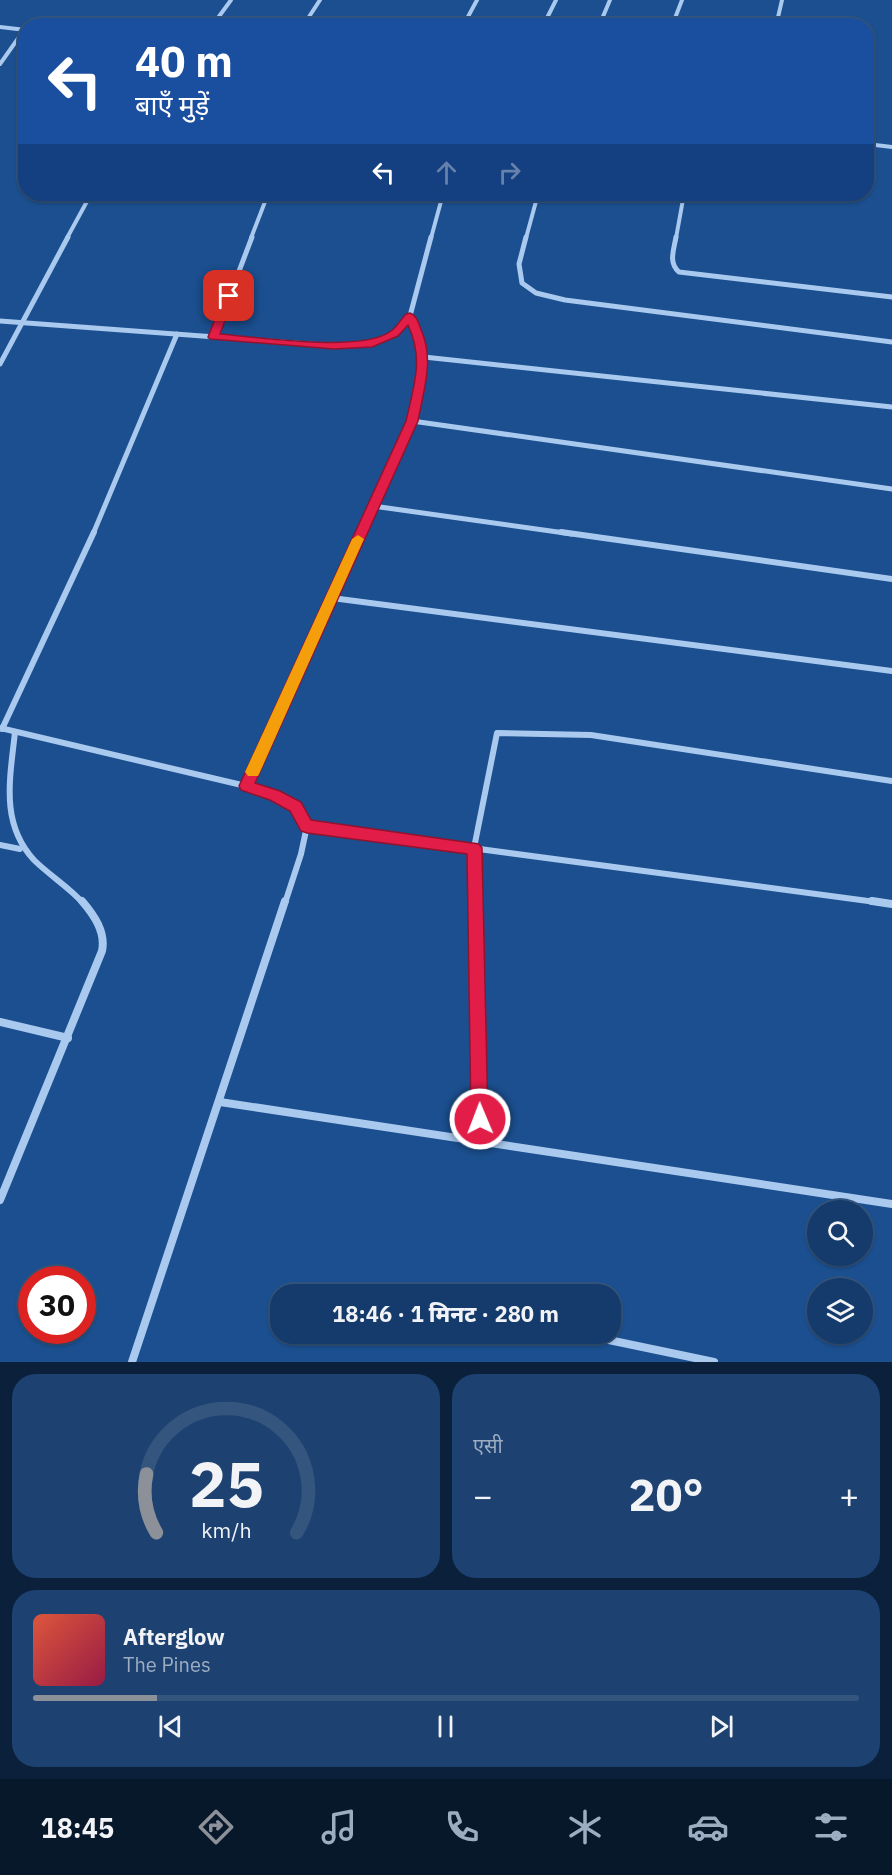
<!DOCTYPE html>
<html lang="hi">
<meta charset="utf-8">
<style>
body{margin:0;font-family:"IBM Plex Sans","Noto Sans Devanagari",sans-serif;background:#1d4271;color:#f1f3f6;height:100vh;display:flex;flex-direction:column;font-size:22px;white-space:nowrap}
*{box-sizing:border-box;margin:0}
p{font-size:20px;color:#9dadc1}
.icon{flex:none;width:33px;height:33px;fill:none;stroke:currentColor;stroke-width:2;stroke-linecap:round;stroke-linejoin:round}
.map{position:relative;height:1362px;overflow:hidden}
.sheet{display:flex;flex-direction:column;gap:12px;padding:12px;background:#0b203b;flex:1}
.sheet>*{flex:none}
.banner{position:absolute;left:18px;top:18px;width:856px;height:183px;border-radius:24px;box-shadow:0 2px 4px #0004,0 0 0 2px #33557e;background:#1a4fa0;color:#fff;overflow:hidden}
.controls{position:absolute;left:807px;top:1200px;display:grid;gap:12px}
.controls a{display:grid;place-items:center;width:66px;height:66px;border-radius:50%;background:#143b6b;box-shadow:0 2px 4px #0004,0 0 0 2px #33557e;font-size:30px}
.speed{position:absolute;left:18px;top:1266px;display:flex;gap:12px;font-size:30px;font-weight:700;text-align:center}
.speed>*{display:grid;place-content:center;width:78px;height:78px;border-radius:50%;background:#143b6b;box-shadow:0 2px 4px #0004,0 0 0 2px #33557e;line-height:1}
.speed .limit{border:9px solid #d22;background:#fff;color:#111}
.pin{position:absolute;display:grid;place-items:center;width:51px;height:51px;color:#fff;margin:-26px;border-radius:12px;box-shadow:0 3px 9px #0006}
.me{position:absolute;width:66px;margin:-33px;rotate:359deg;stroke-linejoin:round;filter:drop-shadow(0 0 4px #0008)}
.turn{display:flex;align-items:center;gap:21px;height:126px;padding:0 18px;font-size:27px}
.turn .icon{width:78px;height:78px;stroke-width:2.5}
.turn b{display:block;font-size:42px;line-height:51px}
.lanes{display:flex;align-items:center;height:57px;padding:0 18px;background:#0003;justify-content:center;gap:30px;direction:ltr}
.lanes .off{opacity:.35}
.big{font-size:45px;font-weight:800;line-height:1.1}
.sheet .card{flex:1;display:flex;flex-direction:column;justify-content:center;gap:9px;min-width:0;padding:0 21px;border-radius:24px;background:#1d4271}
.sheet .dial{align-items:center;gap:0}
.dial svg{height:156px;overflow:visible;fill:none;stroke:#33557e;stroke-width:7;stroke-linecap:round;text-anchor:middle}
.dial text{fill:#f1f3f6;stroke:none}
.song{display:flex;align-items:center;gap:18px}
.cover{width:72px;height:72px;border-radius:9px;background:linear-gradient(135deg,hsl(10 70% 55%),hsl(340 70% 35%))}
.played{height:6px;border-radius:3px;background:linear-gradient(90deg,#8c9099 15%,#33557e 15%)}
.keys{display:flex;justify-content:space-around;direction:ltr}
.heat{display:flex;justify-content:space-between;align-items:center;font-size:33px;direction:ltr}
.sheet .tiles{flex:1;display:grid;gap:12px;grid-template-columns:1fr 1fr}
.card:last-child{grid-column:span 2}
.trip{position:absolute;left:270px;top:1284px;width:351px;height:60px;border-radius:24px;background:#143b6b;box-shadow:0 2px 4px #0004,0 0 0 2px #33557e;font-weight:800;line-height:60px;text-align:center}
.dock{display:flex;height:96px;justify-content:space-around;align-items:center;background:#08182b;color:#9dadc1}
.dock .icon{width:42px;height:42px}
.dock .current{color:#8c9099}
.dock b{font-size:27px;color:#f1f3f6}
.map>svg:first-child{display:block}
</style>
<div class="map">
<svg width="892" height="1362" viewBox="0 0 892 1362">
<rect width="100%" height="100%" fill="#1b4f8f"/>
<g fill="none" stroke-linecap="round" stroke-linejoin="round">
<g stroke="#a9c9ee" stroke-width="4">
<polyline points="212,26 231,0"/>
<polyline points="303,26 320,0"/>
<polyline points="463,26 477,0"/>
<polyline points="543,26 556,0"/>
<polyline points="599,26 610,0"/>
<polyline points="672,26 682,0"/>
<polyline points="776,26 782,0"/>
<polyline points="0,27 26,30"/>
<polyline points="0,64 24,30"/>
<polyline points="867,144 892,147"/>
<polyline points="67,238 91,194"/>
<polyline points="251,238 268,194"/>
<polyline points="431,238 443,194"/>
<polyline points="526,238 538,194"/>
<polyline points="676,238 684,194"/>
</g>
<g stroke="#a9c9ee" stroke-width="5">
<polyline points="526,237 519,264 522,283 536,293 565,300 892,342"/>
<path d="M676,237C674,249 668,263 679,272L892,297"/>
<polyline points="0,321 335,346 372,343 394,334 410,316 431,237"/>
<polyline points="214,337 252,237"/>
<polyline points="424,357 892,407"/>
<polyline points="0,364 68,237"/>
<polyline points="412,421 892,489"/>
<polyline points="373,506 572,534"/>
<polyline points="93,534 177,334"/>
<path d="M361,534C383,486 428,409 422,356C421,342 415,329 410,316"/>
</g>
<g stroke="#a9c9ee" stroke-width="6">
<polyline points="561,532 892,579"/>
<polyline points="332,598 892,671"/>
<polyline points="0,728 246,786 295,806 307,826 301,854 285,903"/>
<polyline points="2,729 94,532"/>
<path d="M15,732C10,779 0,823 34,860C49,875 69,887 83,903"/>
<polyline points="246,786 361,532"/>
<polyline points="307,826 883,903"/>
<polyline points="0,845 20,849"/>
<polyline points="475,903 474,848 497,733 591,735 892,781"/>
</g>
<g stroke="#a9c9ee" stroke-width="8">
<polyline points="475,901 480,1141"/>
<polyline points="872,901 892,904"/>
<polyline points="0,1022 68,1038"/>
<polyline points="220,1102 892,1204"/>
<path d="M0,1200L102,951C106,932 94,915 82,901"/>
<polyline points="369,1289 396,1294"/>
<polyline points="580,1334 714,1362"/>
<polyline points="132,1362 285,901"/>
</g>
</g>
<path fill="#e11d48" stroke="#92132f" stroke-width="1.5" d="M229,293L234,296L220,334C257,337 363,353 391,331C397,327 401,319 406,314L410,313C416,315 418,321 420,327C435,359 424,388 418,421L255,783L280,791L301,802L311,820L479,844L482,848L488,1119L486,1125L480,1127L474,1125L471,1119L467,854L307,833L301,831L290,811L270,800L241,790L239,786L406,421C414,385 424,359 408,325L398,336L372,347L334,349L210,339L208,337L224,296Z"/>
<polygon fill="#f59e0b" points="358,535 364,539 260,772 258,776 248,776 245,772 352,539"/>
</svg>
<div class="controls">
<a><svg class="icon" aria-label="search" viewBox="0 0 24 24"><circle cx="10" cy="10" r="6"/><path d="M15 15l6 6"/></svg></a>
<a><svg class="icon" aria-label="layers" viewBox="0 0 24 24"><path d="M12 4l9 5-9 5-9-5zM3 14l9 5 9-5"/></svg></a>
</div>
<div class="speed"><div class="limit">30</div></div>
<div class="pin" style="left:229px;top:296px;background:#d93025"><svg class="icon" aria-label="arrive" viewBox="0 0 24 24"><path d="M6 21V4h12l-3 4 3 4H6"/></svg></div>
<svg class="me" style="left:480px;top:1119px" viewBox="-20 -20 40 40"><circle r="17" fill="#e11d48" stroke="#fff" stroke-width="3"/><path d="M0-11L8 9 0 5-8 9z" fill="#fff"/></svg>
<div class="trip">18:46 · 1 मिनट · 280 m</div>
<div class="banner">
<div class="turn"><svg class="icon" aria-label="left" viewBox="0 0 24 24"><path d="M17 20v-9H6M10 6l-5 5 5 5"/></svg><div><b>40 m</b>बाएँ मुड़ें</div></div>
<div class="lanes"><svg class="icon" aria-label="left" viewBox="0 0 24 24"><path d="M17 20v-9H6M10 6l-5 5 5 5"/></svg><svg class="icon off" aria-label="ahead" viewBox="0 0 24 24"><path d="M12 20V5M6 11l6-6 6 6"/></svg><svg class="icon off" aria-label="right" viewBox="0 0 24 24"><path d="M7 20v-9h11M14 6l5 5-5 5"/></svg></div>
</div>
</div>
<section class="sheet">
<div class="tiles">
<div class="card dial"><svg viewBox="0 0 100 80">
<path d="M14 69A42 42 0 1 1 86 69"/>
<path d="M14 69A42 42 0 0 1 9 39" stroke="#8c9099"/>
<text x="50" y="56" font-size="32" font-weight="700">25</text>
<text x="50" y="72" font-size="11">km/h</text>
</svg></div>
<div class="card"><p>एसी</p>
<div class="heat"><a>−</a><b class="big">20°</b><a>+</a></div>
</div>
<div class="card">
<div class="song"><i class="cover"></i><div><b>Afterglow</b><p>The Pines</p></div></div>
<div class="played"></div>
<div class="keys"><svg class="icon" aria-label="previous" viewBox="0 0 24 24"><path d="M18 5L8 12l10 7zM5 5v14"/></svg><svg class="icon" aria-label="pause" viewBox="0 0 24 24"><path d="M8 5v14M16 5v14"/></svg><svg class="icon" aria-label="next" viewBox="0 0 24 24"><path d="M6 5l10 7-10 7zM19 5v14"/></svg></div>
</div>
</div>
</section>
<nav class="dock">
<b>18:45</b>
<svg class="icon current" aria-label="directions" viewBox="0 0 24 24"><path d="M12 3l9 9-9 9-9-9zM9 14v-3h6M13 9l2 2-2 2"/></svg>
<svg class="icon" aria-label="music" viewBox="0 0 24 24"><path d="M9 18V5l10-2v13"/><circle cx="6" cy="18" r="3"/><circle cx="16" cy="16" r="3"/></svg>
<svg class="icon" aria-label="phone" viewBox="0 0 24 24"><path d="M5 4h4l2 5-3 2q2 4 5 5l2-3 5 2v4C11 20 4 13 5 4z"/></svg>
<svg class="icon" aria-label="climate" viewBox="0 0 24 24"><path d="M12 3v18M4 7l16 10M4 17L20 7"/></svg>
<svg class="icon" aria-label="car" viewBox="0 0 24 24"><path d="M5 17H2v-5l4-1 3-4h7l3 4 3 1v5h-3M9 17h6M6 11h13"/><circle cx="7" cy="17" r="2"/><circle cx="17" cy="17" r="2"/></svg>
<svg class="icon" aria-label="filters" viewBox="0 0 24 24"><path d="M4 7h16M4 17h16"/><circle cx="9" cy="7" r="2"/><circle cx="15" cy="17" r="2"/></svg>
</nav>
